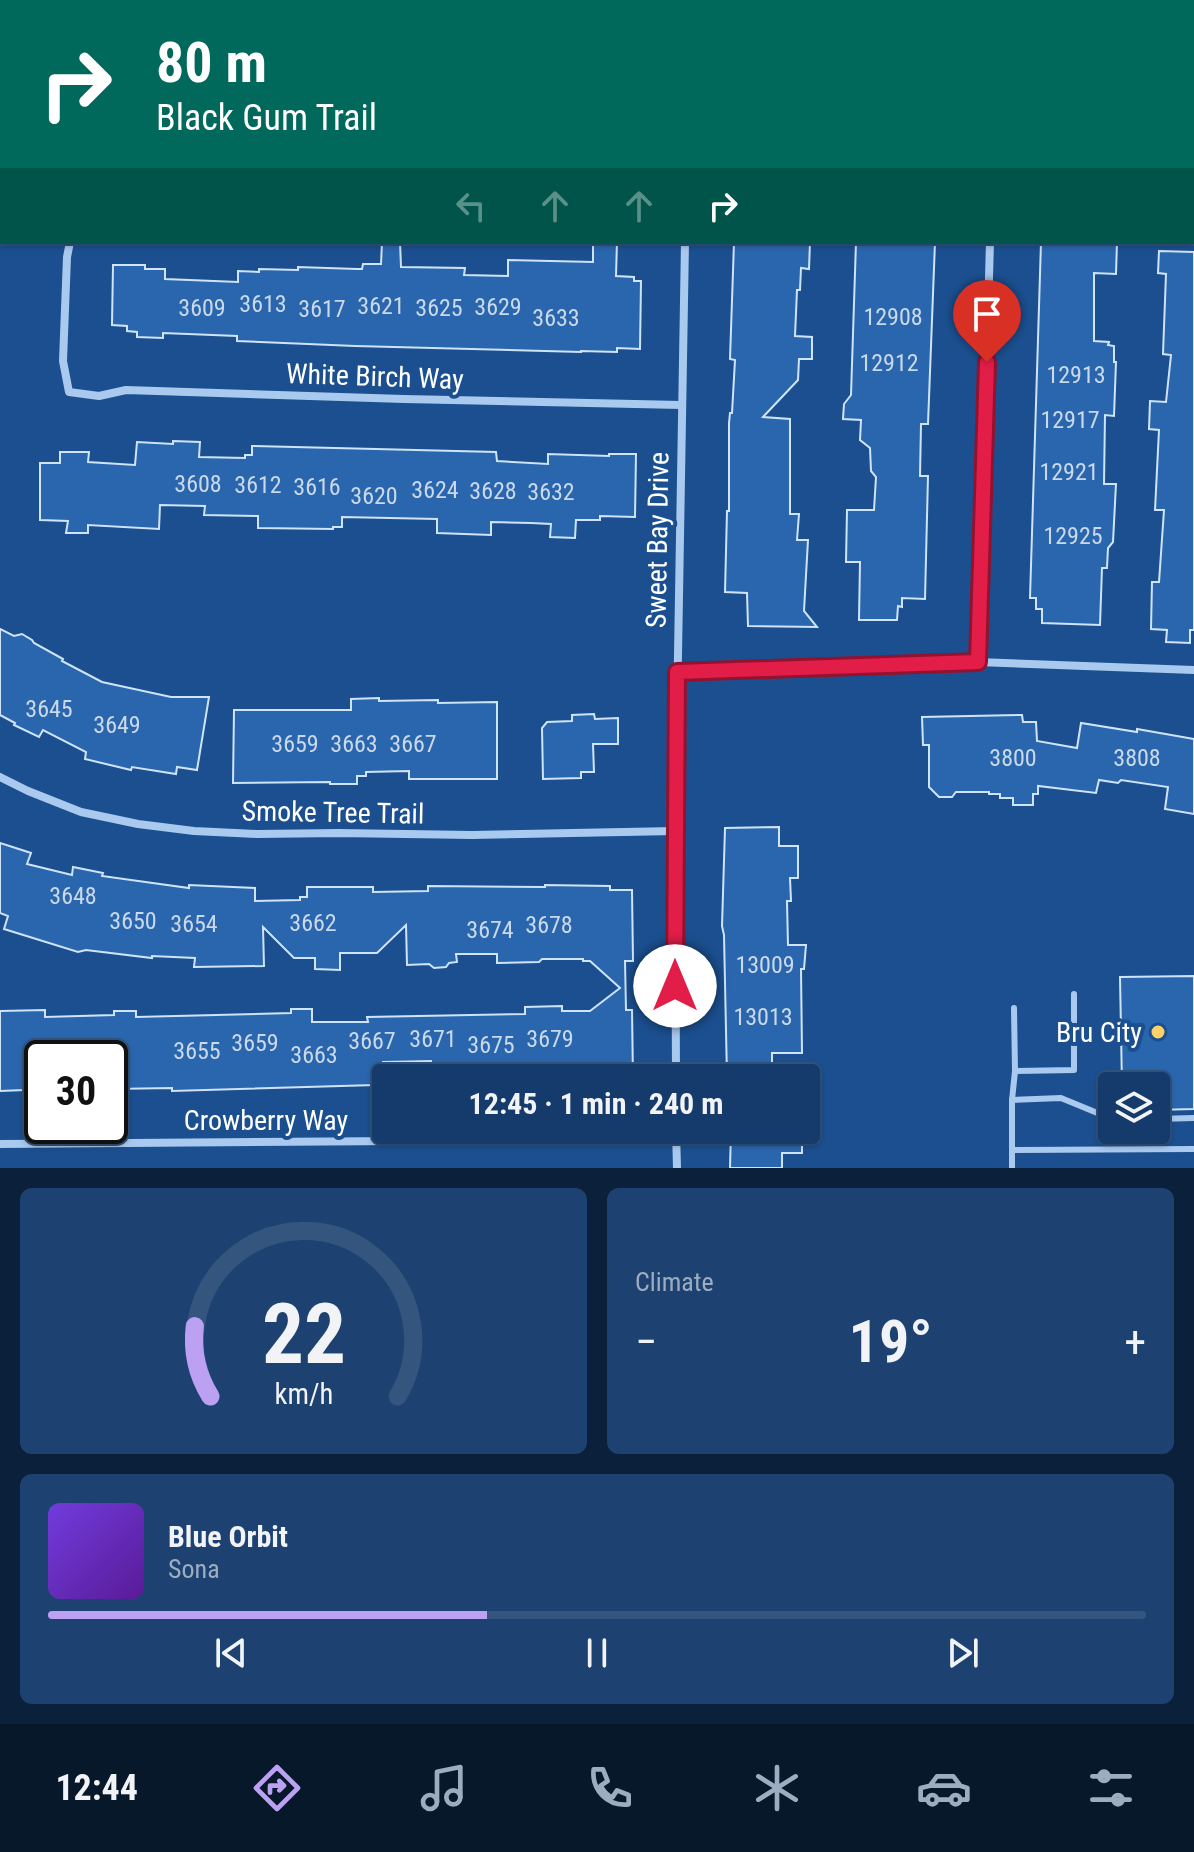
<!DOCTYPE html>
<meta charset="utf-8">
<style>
body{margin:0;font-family:"Roboto Condensed",sans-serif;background:#1d4271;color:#f1f3f6;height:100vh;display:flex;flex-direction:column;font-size:30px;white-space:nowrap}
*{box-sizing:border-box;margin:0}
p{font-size:26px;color:#9dadc1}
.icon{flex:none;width:44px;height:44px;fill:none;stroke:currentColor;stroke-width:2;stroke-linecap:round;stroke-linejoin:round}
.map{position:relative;height:1168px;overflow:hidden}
.sheet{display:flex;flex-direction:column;gap:20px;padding:20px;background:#0b203b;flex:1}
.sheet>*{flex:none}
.hud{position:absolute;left:0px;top:0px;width:1194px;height:244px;box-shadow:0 2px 6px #0004,0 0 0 2px #33557e;background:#00695c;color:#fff;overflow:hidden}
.buttons{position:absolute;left:1098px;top:1072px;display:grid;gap:16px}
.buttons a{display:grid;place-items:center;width:72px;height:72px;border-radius:8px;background:#143b6b;box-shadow:0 2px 6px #0004,0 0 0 2px #33557e;font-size:40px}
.speed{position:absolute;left:24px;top:1040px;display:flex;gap:16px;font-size:40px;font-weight:700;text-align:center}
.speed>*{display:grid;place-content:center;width:104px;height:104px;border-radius:50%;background:#143b6b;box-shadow:0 2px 6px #0004,0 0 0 2px #33557e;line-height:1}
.speed .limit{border:4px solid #111;border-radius:12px;background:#fff;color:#111}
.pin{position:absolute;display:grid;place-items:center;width:68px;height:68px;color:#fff;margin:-82px -34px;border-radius:50% 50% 50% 0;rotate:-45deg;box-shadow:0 0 8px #0007}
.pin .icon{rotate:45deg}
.me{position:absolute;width:88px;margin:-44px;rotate:0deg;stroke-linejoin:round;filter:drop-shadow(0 0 6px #0008)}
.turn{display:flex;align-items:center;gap:28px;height:168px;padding:0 24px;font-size:36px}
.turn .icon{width:104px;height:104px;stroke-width:2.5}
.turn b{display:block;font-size:56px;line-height:68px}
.lanes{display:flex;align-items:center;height:76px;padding:0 24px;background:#0003;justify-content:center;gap:40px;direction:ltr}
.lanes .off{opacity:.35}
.big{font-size:60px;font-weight:700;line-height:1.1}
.sheet .card{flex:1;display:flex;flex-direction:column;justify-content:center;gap:12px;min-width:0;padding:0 28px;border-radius:12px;background:#1d4271}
.sheet .dial{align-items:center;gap:0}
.dial svg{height:208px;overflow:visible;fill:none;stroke:#33557e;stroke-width:7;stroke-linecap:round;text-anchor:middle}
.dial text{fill:#f1f3f6;stroke:none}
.song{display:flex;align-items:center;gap:24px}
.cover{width:96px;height:96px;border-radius:12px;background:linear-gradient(135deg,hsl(260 70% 55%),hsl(270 70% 35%))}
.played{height:8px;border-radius:4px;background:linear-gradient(90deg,#bca0f2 40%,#33557e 40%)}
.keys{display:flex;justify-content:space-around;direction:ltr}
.heat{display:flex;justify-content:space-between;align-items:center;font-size:44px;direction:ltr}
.sheet .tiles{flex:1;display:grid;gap:20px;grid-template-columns:1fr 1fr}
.card:last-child{grid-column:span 2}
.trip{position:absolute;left:372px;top:1064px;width:448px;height:80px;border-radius:8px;background:#143b6b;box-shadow:0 2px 6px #0004,0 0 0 2px #33557e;font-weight:700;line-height:80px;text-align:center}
.dock{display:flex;height:128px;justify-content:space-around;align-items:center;background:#08182b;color:#9dadc1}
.dock .icon{width:56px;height:56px}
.dock .selected{color:#bca0f2}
.dock b{font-size:36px;color:#f1f3f6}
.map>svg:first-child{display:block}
</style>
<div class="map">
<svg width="1194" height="1168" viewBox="0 0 1194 1168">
<rect width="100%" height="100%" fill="#1b4f8f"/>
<g fill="#2a66ad" stroke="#cfe3fa" stroke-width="2">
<polygon points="382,242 400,242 401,267 465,268 464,275 508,276 508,260 593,262 593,242 617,242 616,276 634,277 634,281 641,281 640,349 617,348 617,352 581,351 581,352 355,346 237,341 237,336 163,333 163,338 137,337 137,332 127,331 127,326 112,325 113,265 145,265 145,269 165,269 165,279 238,282 238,271 259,272 259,269 298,270 298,267 357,269 362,269 363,264 381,264"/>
<polygon points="734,242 810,242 809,269 801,268 800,290 797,290 795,336 812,337 812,359 799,359 798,380 763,417 790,419 790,514 799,514 797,540 808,540 804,611 817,627 748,626 747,593 725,592 727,511 729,511 729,423 730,413 732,413 735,360 730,359"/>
<polygon points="856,242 935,242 928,424 921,424 920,476 928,476 925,599 902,598 902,607 898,606 897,620 859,620 860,562 846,562 847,510 874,510 876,477 871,471 870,448 860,440 861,420 843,419 844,404 851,395"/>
<polygon points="1041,242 1117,242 1116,274 1094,273 1094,341 1109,342 1108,345 1114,346 1114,362 1116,362 1114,416 1105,415 1104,484 1116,484 1113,542 1108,548 1107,568 1102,568 1100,625 1042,623 1042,609 1036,609 1036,598 1030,598"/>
<polygon points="1159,251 1194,252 1194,630 1190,630 1190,643 1166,642 1167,630 1151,629 1152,582 1159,582 1164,510 1155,510 1159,430 1149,429 1150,401 1166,402 1171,355 1163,354 1166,274 1158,273"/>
<polygon points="173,441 200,442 199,457 245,458 245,455 252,455 252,446 496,452 497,461 548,464 548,454 609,456 609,454 636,454 635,517 600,516 600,520 576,520 575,538 550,537 551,524 531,523 491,522 491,535 437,533 437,519 342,517 342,527 333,527 333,529 258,528 258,516 204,515 205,506 160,505 159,529 88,525 88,533 66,533 68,521 40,520 40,463 60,463 60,452 89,452 88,462 135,465 137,442 173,444"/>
<polygon points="0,629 14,636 22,634 32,640 34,643 63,659 62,661 102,682 171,697 209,697 197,770 177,767 176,774 132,767 131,770 85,759 86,752 43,730 39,737 14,725 15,723 0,715"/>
<polygon points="379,698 379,701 438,700 438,703 497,702 497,779 409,779 409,771 366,772 366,776 357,776 357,784 330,784 330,782 233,783 234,710 351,710 351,699"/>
<polygon points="594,714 595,719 618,718 618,744 593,744 594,772 581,772 581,778 543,779 542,728 547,722 572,721 572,715"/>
<polygon points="1022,715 1023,722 1036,722 1037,741 1077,748 1081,723 1137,732 1137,729 1194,739 1194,814 1165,809 1168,787 1121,780 1118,783 1099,780 1096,793 1038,786 1038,794 1033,794 1033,805 1013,805 1013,798 1000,798 1000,794 989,794 989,792 956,792 952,797 939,797 929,787 929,745 923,745 922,717"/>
<polygon points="779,827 779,846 798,846 798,878 790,878 791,901 787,901 788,945 806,945 804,969 801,969 802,1053 772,1053 772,1078 727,1078 724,935 722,926 725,828"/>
<polygon points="0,843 31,853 27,864 72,875 73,867 103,873 102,876 189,888 189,885 255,888 255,901 300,900 300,897 307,897 307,887 373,887 373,892 428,891 428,886 545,887 545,885 610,886 610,890 632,890 633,961 625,961 626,1010 632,1010 633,1078 495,1076 495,1078 431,1078 431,1061 383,1062 383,1065 375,1066 375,1085 172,1091 172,1088 112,1089 111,1058 42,1058 42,1082 24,1082 24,1090 0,1091 0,1011 45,1010 45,1017 114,1015 114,1011 136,1011 136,1017 291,1013 291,1009 312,1009 312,1022 368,1022 367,1017 525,1014 525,1007 562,1006 562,1011 590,1011 620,988 590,961 583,961 583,959 542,959 539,962 497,963 497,954 456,954 457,962 449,963 446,967 434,968 429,964 407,965 406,925 377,953 340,953 340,970 315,969 315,958 294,958 263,927 264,966 194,967 195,958 152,956 152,958 86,950 78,952 4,929 8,916 0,913"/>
<polygon points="1194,976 1194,1109 1156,1110 1156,1086 1122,1086 1120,977"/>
<polygon points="731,1130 802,1130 802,1153 782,1153 782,1168 730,1168"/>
</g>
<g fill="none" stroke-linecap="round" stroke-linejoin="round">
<g stroke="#a9c9ee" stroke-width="6">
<polyline points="1015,1071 1074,1070 1074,994"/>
<polyline points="1012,1100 1015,1071 1014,1008"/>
<polyline points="1156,1119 1194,1118"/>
<polyline points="1012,1150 1012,1100 1061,1098 1112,1119"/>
<polyline points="1012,1168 1012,1150 1194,1149"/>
</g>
<g stroke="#a9c9ee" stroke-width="8">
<polyline points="690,2 690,0"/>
<polyline points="996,2 996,0"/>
<polyline points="1192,136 1194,136"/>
<polyline points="70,242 67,257 63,361 69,392 99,396 126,390 404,399 681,405"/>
<polyline points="978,662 990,242"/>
<polyline points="677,672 978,662 1194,670"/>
<polyline points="0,777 28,791 81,812 138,824 194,831 257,834 339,833 472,835 675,831"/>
<polyline points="676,1078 675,831 685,242"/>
<polyline points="676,1130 677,1168"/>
<polyline points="0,1144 676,1139"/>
</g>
</g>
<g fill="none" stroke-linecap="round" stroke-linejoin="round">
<defs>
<polyline id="route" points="675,986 677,672 978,662 987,362"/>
</defs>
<use href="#route" stroke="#92132f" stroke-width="20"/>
<use href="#route" stroke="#e11d48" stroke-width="14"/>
</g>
<circle fill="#ffd166" stroke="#1b4f8f" stroke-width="3" cx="1158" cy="1032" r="8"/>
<g text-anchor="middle" stroke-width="8" stroke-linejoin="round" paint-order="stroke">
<g font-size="24" fill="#cad9ea">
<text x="263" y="312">3613</text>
<text x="381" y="314">3621</text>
<text x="498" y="315">3629</text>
<text x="202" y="316">3609</text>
<text x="439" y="316">3625</text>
<text x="322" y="317">3617</text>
<text x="893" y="325">12908</text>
<text x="556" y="326">3633</text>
<text x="889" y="371">12912</text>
<text x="1076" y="383">12913</text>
<text x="1070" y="428">12917</text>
<text x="1069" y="480">12921</text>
<text x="198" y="492">3608</text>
<text x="258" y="493">3612</text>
<text x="317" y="495">3616</text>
<text x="435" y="498">3624</text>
<text x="493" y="499">3628</text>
<text x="551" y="500">3632</text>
<text x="374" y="504">3620</text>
<text x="1073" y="544">12925</text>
<text x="49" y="717">3645</text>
<text x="117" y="733">3649</text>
<text x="295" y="752">3659</text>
<text x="354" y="752">3663</text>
<text x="413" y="752">3667</text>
<text x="1013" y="766">3800</text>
<text x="1137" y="766">3808</text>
<text x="73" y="904">3648</text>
<text x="133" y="929">3650</text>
<text x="313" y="931">3662</text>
<text x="194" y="932">3654</text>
<text x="549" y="933">3678</text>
<text x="490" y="938">3674</text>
<text x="765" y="973">13009</text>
<text x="763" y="1025">13013</text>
<text x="433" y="1047">3671</text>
<text x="550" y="1047">3679</text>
<text x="372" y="1049">3667</text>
<text x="255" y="1051">3659</text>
<text x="491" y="1053">3675</text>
<text x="197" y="1059">3655</text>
<text x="314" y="1063">3663</text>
</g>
<g font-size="28" fill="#fff" stroke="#1b4f8f">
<text transform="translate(375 376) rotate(2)" y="10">White Birch Way</text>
<text transform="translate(657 540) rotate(-89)" y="10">Sweet Bay Drive</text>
<text transform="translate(333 812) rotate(1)" y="10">Smoke Tree Trail</text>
<text x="266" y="1130">Crowberry Way</text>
</g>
<g font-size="28" fill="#fff" stroke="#1b4f8f" text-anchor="end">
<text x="1142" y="1042">Bru City</text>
</g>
</g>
</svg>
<div class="buttons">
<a><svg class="icon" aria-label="layers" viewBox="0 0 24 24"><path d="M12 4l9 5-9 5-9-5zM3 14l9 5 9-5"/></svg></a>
</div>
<div class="speed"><div class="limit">30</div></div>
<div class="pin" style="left:987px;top:362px;background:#d93025"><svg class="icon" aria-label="arrive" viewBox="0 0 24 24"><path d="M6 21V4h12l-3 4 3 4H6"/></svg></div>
<svg class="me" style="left:675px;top:986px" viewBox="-20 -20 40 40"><circle r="19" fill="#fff"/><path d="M0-13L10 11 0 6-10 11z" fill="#e11d48"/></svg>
<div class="trip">12:45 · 1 min · 240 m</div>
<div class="hud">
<div class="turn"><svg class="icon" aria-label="right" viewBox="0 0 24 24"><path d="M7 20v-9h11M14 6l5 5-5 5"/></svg><div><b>80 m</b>Black Gum Trail</div></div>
<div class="lanes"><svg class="icon off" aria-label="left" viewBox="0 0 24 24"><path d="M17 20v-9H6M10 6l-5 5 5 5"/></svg><svg class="icon off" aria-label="ahead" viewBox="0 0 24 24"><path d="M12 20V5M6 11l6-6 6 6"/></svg><svg class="icon off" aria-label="ahead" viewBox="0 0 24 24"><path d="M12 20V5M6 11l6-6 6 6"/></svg><svg class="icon" aria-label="right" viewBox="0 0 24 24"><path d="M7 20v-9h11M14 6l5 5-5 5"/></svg></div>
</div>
</div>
<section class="sheet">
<div class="tiles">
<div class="card dial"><svg viewBox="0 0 100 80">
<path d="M14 69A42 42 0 1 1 86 69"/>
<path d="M14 69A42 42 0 0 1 8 42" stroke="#bca0f2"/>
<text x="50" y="56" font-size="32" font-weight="700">22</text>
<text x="50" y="72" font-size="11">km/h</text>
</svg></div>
<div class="card"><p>Climate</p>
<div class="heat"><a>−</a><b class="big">19°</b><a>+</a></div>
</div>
<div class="card">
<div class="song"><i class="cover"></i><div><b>Blue Orbit</b><p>Sona</p></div></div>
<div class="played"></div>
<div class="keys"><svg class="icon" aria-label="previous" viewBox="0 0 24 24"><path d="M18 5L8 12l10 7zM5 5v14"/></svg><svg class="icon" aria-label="pause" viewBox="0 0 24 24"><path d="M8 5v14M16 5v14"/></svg><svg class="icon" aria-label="next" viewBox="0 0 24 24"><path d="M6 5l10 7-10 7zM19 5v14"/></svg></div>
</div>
</div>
</section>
<nav class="dock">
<b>12:44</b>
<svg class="icon selected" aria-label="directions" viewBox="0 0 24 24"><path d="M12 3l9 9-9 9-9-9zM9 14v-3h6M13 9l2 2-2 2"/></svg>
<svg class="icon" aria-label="music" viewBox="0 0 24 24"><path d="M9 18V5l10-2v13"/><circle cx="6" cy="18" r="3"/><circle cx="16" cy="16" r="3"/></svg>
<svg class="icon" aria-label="phone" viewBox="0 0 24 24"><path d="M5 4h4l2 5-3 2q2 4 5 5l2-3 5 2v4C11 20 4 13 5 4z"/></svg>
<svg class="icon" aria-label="climate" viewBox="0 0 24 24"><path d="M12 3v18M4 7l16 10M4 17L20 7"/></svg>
<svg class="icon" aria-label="car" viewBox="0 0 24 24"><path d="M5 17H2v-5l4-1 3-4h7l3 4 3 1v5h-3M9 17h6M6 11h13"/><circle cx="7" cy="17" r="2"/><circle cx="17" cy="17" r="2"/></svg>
<svg class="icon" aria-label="filters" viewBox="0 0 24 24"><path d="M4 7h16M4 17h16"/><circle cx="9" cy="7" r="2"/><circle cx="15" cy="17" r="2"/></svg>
</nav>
